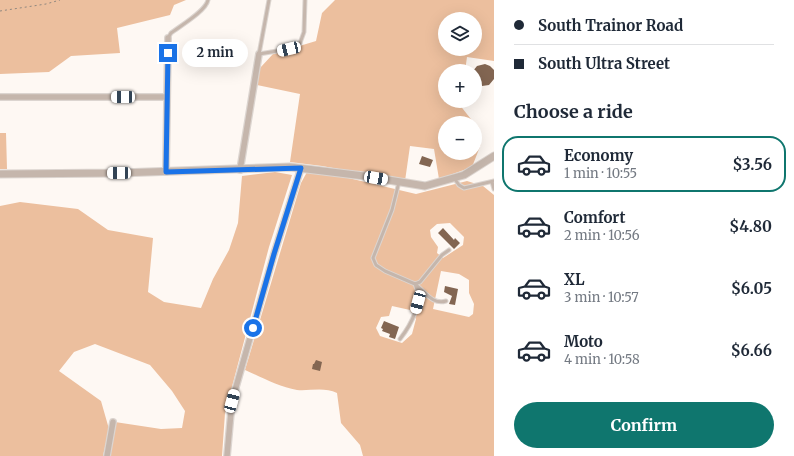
<!DOCTYPE html>
<html lang="en">
<head>
<meta charset="utf-8">
<style>
  :root { --surface:#fff; --page:#f6f6f7; --text:#1f2937; --muted:#747a83; --line:#e0e1e3; --accent:#0f766e }
  body { margin:0; font-family:Merriweather,serif; background:var(--page); color:var(--text); height:100vh; display:flex; flex-direction:column; font-size:15px; white-space:nowrap }
  * { box-sizing:border-box; margin:0 }
  p { font-size:13px; color:var(--muted) }
  .icon { flex:none; width:22px; height:22px; fill:none; stroke:currentColor; stroke-width:2; stroke-linecap:round; stroke-linejoin:round }
  .map { position:relative; flex:1; overflow:hidden }
  .side { display:flex; flex-direction:column; background:var(--surface); width:300px }
  .side>* { flex:none }
  .top-card { display:grid; align-content:center; height:88px; padding:0 20px; background:var(--surface) }
  .controls { position:absolute; left:438px; top:12px; display:grid; gap:8px }
  .controls a { display:grid; place-items:center; width:44px; height:44px; border-radius:50%; background:var(--surface); box-shadow:0 4px 16px #0002; font-size:20px }
  .end { position:absolute; width:18px; height:18px; margin:-9px; border:5px solid #1a73e8; background:#fff; box-shadow:0 0 0 2px #fff }
  .from { border-radius:50% }
  .bubble { position:absolute; height:28px; border-radius:14px; background:var(--surface); box-shadow:0 4px 16px #0002; font-size:13px; font-weight:700; line-height:28px; text-align:center }
  .car { position:absolute; width:12px; height:24px; margin:-12px -6px; border-radius:5px; box-shadow:0 0 3px 1px #0007; background:linear-gradient(#fff 24%,#345 0 40%,#fff 0 76%,#345 0 86%,#fff 0) }
  .top-card b { display:flex; align-items:center; gap:14px; height:38px; font-size:15px }
  .top-card b+b { border-top:1px solid var(--line) }
  .top-card i { width:10px; height:10px; background:var(--text) }
  ul { padding:0; list-style:none }
  li { display:flex; align-items:center; gap:12px; height:56px; margin:0 8px 6px; padding:0 12px; border:2px solid transparent; border-radius:16px }
  li div { flex:1 }
  li b { display:block; font-size:15px }
  li em { font-style:normal; font-weight:700 }
  li.active { border-color:var(--accent) }
  li>.icon { width:36px; height:36px; stroke-width:1.5 }
  h2 { padding:0 20px; font-size:18px; line-height:48px }
  .button { display:flex; gap:8px; margin-top:auto; padding:8px 20px }
  .button a { flex:1; height:46px; border-radius:24px; background:var(--accent); color:#fff; font-size:16px; font-weight:700; line-height:46px; text-align:center }
  main { display:flex; flex:1; min-height:0 }
  .map>svg:first-child { display:block }
  .green { fill:#ecbf9e; fill-rule:evenodd }
  .building { fill:#836652 }
  .lines { fill:none; stroke-linecap:round; stroke-linejoin:round }
  .service-casing { stroke:#dcd5d0; stroke-width:5 }
  .minor-casing { stroke:#dcd5d0; stroke-width:8 }
  .tertiary-casing { stroke:#dcd5d0; stroke-width:9 }
  .path { stroke:#8f877f; stroke-width:1; stroke-dasharray:2 3; stroke-linecap:butt }
  .service { stroke:#c5b6ac; stroke-width:3 }
  .minor { stroke:#c5b6ac; stroke-width:5.5 }
  .tertiary { stroke:#c5b6ac; stroke-width:7 }
  .route { stroke:#1a73e8; stroke-width:5 }
</style>
</head>
<body>
<main>
<div class="map">
<svg width="494" height="456" viewBox="0 0 494 456">
  <rect width="100%" height="100%" fill="#fef8f3"/>
  <!-- green -->
  <path class="green" d="M0,0H186L174,5L170,15L117,28L120,53L71,56L49,72L0,74Z
    M335,0H494V61L467,57L465,71H445V101H460L459,104L474,123H445V153H475V123L479,127L481,144L472,167L439,179L434,149L410,146L405,181L322,166L290,162L300,94L257,85L260,68L273,54L316,41L322,13ZM445,19H475V49H445Z
    M0,133H6L7,169H0Z
    M275,172L292,175L269,247L225,413L222,456H109L115,422L161,429L182,428L185,411L172,391L150,365L95,344L74,352L59,371L101,401L109,429L103,456H0V206L20,202L78,209L108,230L153,238L148,292L164,302L201,308L213,279L229,250L238,223L242,176Z
    M307,172L340,176L416,194L467,181L483,186L494,195V456H363L360,445L341,423L337,393C325,387 310,391 297,390C279,387 261,377 245,370L301,183ZM450,223L464,237L463,245L443,258L437,253L438,247L431,237L430,230L437,224ZM441,271L459,274L469,280V293L474,304L473,314L469,317L433,309ZM392,306L410,310L416,319L412,334L402,343L380,336L376,328L381,317L389,316Z"/>
  <!-- building -->
  <path class="building" d="M485,64L490,66L494,70V79L489,85L482,86L475,83V71H473L477,66Z
    M422,156L433,160L430,167L419,164Z
    M443,228L454,240L455,238L460,243L454,249L438,233Z
    M445,286L458,289L455,305L449,304L452,296L444,292Z
    M384,321L399,327L395,339L389,337L390,334L382,331L383,329L381,328Z
    M316,360L322,362L320,371L312,369L313,364H314Z"/>
  <g class="lines">
    <!-- service casing -->
    <g class="service-casing">
      <path id="service" d="M269,0L259,54L289,49L300,43L304,32L305,0
        M168,38L171,33C180,26 206,11 208,0
        M454,178L459,185L464,188L494,181
        M399,182L392,210L373,258L376,265L385,271L415,284L420,282L442,255L449,250
        M492,182L494,189
        M416,285C426,293 433,305 446,301
        M400,339C411,325 424,301 415,284"/>
    </g>
    <!-- minor casing -->
    <g class="minor-casing">
      <path id="minor" d="M0,97H167
        M240,170L259,54
        M166,172L168,38
        M107,456L113,422
        M227,456L232,401L274,254L301,168"/>
    </g>
    <!-- tertiary casing -->
    <g class="tertiary-casing">
      <path id="tertiary" d="M0,174L119,173L290,167L364,176L425,186L464,175L494,156"/>
    </g>
    <!-- path -->
    <path class="path" d="M0,11L46,4L60,0"/>
    <!-- service -->
    <use href="#service" class="service"/>
    <!-- minor -->
    <use href="#minor" class="minor"/>
    <!-- tertiary -->
    <use href="#tertiary" class="tertiary"/>
  </g>
  <g class="lines">
    <!-- route -->
    <path class="route" d="M168,53L166,172L301,168L274,254L253,328"/>
  </g>
</svg>
<div class="controls">
<a><svg class="icon" aria-label="layers" viewBox="0 0 24 24"><path d="M12 4l9 5-9 5-9-5zM3 14l9 5 9-5"/></svg></a>
<a>+</a>
<a>−</a>
</div>
<i class="end from" style="left:253px;top:328px"></i>
<i class="end" style="left:168px;top:53px"></i>
<div class="bubble" style="left:182px;top:39px;width:66px">2 min</div>
<i class="car" style="left:289px;top:49px;rotate:257deg"></i>
<i class="car" style="left:123px;top:97px;rotate:270deg"></i>
<i class="car" style="left:119px;top:173px;rotate:270deg"></i>
<i class="car" style="left:376px;top:178px;rotate:100deg"></i>
<i class="car" style="left:418px;top:302px;rotate:195deg"></i>
<i class="car" style="left:232px;top:401px;rotate:15deg"></i>
</div>
<section class="side">
<div class="top-card">
<b><i class="from"></i>South Trainor Road</b>
<b><i></i>South Ultra Street</b>
</div>
<h2>Choose a ride</h2>
<ul>
<li class="active"><svg class="icon" aria-label="car" viewBox="0 0 24 24"><path d="M5 17H2v-5l4-1 3-4h7l3 4 3 1v5h-3M9 17h6M6 11h13"/><circle cx="7" cy="17" r="2"/><circle cx="17" cy="17" r="2"/></svg><div><b>Economy</b><p>1 min · 10:55</p></div><em>$3.56</em></li>
<li><svg class="icon" aria-label="car" viewBox="0 0 24 24"><path d="M5 17H2v-5l4-1 3-4h7l3 4 3 1v5h-3M9 17h6M6 11h13"/><circle cx="7" cy="17" r="2"/><circle cx="17" cy="17" r="2"/></svg><div><b>Comfort</b><p>2 min · 10:56</p></div><em>$4.80</em></li>
<li><svg class="icon" aria-label="car" viewBox="0 0 24 24"><path d="M5 17H2v-5l4-1 3-4h7l3 4 3 1v5h-3M9 17h6M6 11h13"/><circle cx="7" cy="17" r="2"/><circle cx="17" cy="17" r="2"/></svg><div><b>XL</b><p>3 min · 10:57</p></div><em>$6.05</em></li>
<li><svg class="icon" aria-label="car" viewBox="0 0 24 24"><path d="M5 17H2v-5l4-1 3-4h7l3 4 3 1v5h-3M9 17h6M6 11h13"/><circle cx="7" cy="17" r="2"/><circle cx="17" cy="17" r="2"/></svg><div><b>Moto</b><p>4 min · 10:58</p></div><em>$6.66</em></li>
</ul>
<div class="button"><a>Confirm</a></div>
</section>
</main>
</body>
</html>
